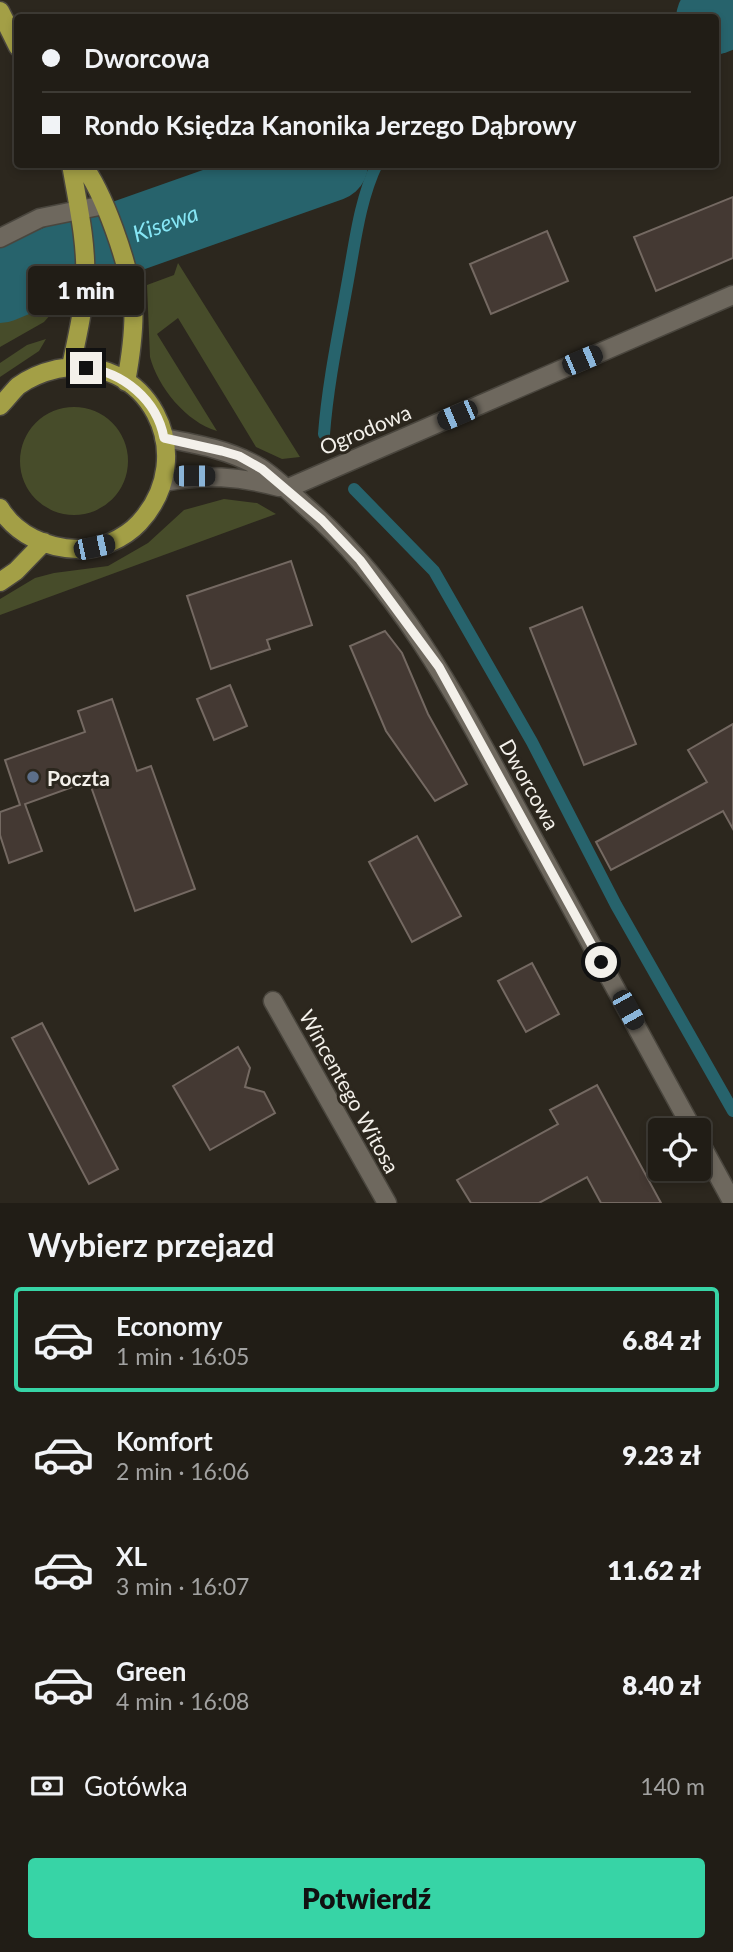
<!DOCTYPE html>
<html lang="pl">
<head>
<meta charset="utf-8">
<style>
  :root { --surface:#211d16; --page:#29261f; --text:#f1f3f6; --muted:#a2a2a1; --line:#3e3b35; --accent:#37d4a6 }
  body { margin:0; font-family:Lato,sans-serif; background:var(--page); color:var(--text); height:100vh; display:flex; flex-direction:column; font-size:26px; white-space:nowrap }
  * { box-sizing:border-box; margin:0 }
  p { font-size:23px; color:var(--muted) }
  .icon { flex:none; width:38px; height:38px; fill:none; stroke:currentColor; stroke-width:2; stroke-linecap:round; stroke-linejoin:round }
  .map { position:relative; height:1203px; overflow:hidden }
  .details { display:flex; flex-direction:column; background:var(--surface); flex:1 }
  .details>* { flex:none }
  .guide { position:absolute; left:14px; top:14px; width:705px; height:154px; border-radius:7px; box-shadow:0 4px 10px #0003,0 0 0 2px var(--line); display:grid; align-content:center; height:154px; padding:0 28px; background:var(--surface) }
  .controls { position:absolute; left:648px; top:1118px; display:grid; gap:14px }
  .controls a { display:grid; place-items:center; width:63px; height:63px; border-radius:7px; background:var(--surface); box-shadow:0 4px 10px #0003,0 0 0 2px var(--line); font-size:35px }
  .end { position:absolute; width:32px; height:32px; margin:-16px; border:9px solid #f3f0ea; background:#111; box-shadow:0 0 0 4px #111 }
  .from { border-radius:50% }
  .bubble { position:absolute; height:49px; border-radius:7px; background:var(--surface); box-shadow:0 4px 10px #0003,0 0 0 2px var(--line); font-size:23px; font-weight:800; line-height:49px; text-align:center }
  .car { position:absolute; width:21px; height:42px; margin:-21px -10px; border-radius:9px; box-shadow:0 0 5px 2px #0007; background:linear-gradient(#222 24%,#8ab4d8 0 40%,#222 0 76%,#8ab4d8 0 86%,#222 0) }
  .guide b { display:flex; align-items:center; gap:24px; height:66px; font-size:26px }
  .guide b+b { border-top:2px solid var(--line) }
  .guide i { width:18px; height:18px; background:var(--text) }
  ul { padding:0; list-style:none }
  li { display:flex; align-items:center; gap:21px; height:105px; margin:0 14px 10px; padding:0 14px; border:4px solid transparent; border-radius:7px }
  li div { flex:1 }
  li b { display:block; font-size:26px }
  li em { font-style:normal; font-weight:800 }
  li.on { border-color:var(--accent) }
  li>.icon { width:63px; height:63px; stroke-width:1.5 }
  h2 { padding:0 28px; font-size:32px; line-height:84px }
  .pay { display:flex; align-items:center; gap:18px; height:77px; padding:0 28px; font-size:26px }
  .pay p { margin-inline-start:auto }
  .button { display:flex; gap:14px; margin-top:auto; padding:14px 28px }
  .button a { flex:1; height:80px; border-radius:7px; background:var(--accent); color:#111; font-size:28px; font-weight:800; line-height:80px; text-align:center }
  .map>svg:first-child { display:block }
  .green { fill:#474c2a }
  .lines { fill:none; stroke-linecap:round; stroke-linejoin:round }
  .stream { stroke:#27636c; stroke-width:12 }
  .river { stroke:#27636c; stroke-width:74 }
  .building { fill:#443933; stroke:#746962; stroke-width:2 }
  .minor-casing { stroke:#4a463e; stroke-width:21 }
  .major-casing { stroke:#4a463e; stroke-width:21 }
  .minor { stroke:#6e685e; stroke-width:18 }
  .major { stroke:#a39f46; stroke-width:18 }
  .route { stroke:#f3f0ea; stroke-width:9 }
  .service-dot { fill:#5c6f8a; stroke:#2c271e; stroke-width:2.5 }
  .labels { text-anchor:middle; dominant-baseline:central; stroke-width:6; stroke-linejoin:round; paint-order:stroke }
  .street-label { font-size:21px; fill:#f3f0ea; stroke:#2c271e }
  .poi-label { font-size:21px; font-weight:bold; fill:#f3f0ea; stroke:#2c271e; text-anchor:start }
  .water-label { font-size:23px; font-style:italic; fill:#86e6f5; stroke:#2c271e }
</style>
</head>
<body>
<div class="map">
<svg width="733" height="1203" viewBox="0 0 733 1203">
  <rect width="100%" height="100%" fill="#2c271e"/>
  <!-- green -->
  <path class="green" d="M178,263L300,457L282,459L256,447L178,318L157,334L217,431C186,422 158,387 150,357L147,285L174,275Z
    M53,299L51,314L44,322L0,347V322Z
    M46,339L39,351L0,377V363L27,345Z
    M20 461a54 54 0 1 1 108 0a54 54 0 1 1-108 0Z
    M224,499L257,503L276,514L0,615V599L35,578L54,573L108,566L148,543L184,510Z"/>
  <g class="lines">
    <!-- stream -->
    <path class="stream" d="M324,434C328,382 339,331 348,280C355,242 360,199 377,164
      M354,489L434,571L532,742L616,905L733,1111"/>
    <!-- river -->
    <g class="river">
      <path d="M713,18L733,10"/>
      <path id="s1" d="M0,286L82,252L331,164"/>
    </g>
  </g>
  <!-- building -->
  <path class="building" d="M733,197V258L656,291L634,237Z
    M547,231L568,281L491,314L470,264Z
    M291,561L312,625L267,640L270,649L211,669L187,596Z
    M582,607L636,744L584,765L530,628Z
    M385,631L402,653L428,714L467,784L435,801L386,731L350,646Z
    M230,685L247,726L214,740L197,699Z
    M112,699L137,771L151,766L195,889L135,911L89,781L25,804L42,851L9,863L0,835V812L20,805L5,760L85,732L78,711Z
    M733,724V829L723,811L611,870L596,842L707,782L688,750Z
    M417,836L461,916L412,942L369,862Z
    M532,963L559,1014L526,1032L498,981Z
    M42,1023L118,1169L89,1184L12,1038Z
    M238,1047L250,1068L245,1087L264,1092L275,1113L210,1150L173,1086Z
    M597,1085L661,1203H601L587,1177L539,1203H471L457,1180L558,1124L550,1110Z"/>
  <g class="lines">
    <!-- minor casing -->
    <g class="minor-casing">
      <path id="minor" d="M0,238L40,218L104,205
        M164,438C197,444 230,450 259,467C275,477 290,492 304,505C408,595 468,719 533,838C587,936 640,1033 693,1130
        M164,482C204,474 239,476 279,487
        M286,489L733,295
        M273,1001L387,1203
        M698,1139L733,1203"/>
    </g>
    <!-- major casing -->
    <g class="major-casing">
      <path id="major" d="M0,11L18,47
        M71,164C77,200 87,243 85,279C84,309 77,338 71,366
        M82,164C104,192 129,265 133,301C135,327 131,355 126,382
        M0,406C6,400 12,392 18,386C29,378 44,372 57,369C147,350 202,455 139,523C125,538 98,551 77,549C47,548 16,535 0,508
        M0,582L16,571L44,542"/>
    </g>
    <!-- minor -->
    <use href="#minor" class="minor"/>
    <!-- major -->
    <use href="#major" class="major"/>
  </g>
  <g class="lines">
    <!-- route -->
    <path class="route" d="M86,368C123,372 157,400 164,438L222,451L239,456L262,469L322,520L360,560L439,667L601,962"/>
  </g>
  <!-- markers -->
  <circle class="service-dot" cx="33" cy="777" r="7"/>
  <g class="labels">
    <!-- street labels -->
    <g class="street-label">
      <text transform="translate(365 429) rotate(-23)">Ogrodowa</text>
      <text transform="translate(530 784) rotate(61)">Dworcowa</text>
      <text transform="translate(350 1091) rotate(61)">Wincentego Witosa</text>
    </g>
    <!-- poi labels -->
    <g class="poi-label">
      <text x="47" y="777">Poczta</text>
    </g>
    <!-- water labels -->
    <g class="water-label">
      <text stroke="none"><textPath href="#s1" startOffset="177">Kisewa</textPath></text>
    </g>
  </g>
</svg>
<div class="controls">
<a><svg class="icon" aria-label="locate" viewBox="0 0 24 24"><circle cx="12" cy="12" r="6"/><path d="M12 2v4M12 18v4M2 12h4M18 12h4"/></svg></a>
</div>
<i class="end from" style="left:601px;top:962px"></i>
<i class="end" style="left:86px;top:368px"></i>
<div class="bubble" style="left:28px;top:266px;width:116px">1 min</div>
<i class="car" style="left:582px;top:360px;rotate:67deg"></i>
<i class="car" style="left:457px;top:415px;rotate:247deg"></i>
<i class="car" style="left:194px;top:476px;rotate:90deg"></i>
<i class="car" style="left:94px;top:547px;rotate:78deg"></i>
<i class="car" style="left:628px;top:1010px;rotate:151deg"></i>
<div class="guide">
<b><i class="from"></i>Dworcowa</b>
<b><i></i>Rondo Księdza Kanonika Jerzego Dąbrowy</b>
</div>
</div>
<section class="details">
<h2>Wybierz przejazd</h2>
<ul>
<li class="on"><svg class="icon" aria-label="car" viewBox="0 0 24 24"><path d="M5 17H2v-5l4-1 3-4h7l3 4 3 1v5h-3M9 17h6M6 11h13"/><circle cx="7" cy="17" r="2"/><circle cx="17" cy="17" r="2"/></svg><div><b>Economy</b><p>1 min · 16:05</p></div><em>6.84 zł</em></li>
<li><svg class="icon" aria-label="car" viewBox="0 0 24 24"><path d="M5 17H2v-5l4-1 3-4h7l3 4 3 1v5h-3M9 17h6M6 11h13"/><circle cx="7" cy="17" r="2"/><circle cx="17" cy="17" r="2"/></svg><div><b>Komfort</b><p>2 min · 16:06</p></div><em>9.23 zł</em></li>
<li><svg class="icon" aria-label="car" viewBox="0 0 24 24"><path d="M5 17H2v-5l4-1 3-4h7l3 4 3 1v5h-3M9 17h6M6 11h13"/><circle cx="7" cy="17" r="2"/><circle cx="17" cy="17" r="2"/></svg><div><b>XL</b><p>3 min · 16:07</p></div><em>11.62 zł</em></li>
<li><svg class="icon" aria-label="car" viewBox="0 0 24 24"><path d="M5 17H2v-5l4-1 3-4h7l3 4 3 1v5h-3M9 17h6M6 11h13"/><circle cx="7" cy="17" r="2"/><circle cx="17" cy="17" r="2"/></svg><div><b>Green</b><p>4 min · 16:08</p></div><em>8.40 zł</em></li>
</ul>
<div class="pay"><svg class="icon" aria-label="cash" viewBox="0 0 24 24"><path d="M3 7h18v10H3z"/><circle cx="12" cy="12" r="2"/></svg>Gotówka<p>140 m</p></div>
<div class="button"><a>Potwierdź</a></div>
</section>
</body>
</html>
